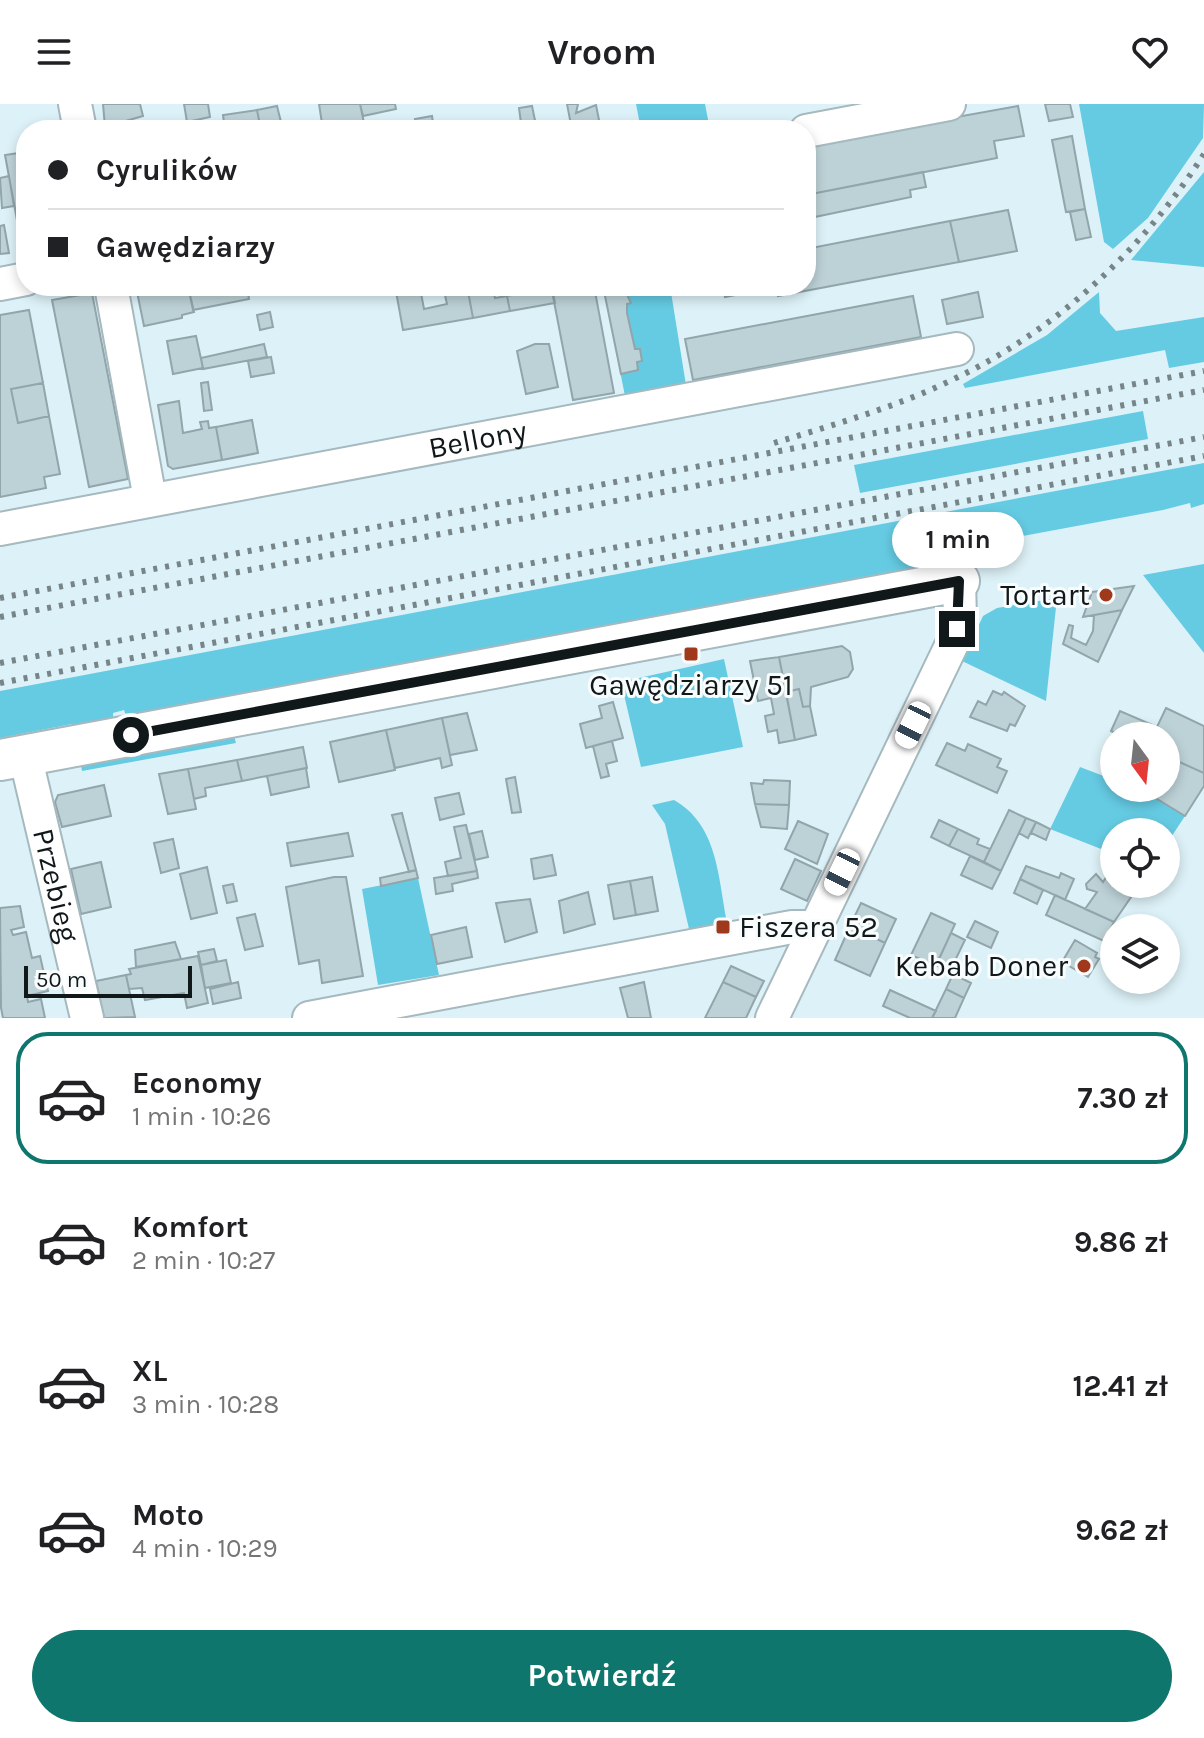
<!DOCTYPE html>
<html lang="pl">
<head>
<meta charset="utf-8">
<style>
  :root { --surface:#fff; --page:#f6f6f6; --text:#202124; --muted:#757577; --line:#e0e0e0; --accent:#0f766e }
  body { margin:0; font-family:Karla,sans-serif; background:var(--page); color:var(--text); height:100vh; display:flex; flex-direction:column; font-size:30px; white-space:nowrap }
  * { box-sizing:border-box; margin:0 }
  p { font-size:26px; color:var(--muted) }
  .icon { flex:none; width:44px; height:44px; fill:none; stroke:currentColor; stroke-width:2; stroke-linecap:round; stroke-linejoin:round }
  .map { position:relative; height:914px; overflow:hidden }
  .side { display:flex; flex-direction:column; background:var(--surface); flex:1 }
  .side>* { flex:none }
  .hud { position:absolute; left:16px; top:16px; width:800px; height:176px; border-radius:32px; box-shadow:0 4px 12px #0003; display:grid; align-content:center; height:176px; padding:0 32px; background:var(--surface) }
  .needle { width:52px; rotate:165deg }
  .controls { position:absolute; left:1100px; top:618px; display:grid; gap:16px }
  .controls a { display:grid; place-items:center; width:80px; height:80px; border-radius:50%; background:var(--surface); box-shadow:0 4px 12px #0003; font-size:40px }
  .scale { position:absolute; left:24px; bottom:20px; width:168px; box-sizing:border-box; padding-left:8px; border:4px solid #11181a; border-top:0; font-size:22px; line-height:28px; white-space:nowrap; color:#11181a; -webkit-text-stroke:6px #f8fcfd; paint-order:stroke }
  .end { position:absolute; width:36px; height:36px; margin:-18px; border:10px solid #11181a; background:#fff; box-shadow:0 0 0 4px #fff }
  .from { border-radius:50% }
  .bubble { position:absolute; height:56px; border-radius:28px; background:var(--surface); box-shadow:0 4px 12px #0003; font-size:26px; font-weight:700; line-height:56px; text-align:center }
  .car { position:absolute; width:24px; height:48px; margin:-24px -12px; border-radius:10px; box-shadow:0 0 6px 2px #0007; background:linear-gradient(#fff 24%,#345 0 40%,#fff 0 76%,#345 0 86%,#fff 0) }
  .hud b { display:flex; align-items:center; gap:28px; height:76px; font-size:30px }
  .hud b+b { border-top:2px solid var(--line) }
  .hud i { width:20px; height:20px; background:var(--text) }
  ul { padding:14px 0 0; list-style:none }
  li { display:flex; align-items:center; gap:24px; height:132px; margin:0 16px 12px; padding:0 16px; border:4px solid transparent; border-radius:32px }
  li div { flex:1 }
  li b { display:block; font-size:30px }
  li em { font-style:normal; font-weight:700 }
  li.current { border-color:var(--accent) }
  li>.icon { width:72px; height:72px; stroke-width:1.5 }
  .action { display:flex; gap:16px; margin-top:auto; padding:16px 32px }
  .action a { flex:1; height:92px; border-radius:48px; background:var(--accent); color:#fff; font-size:32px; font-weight:700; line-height:92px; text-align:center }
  header { display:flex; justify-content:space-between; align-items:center; height:104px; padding:0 32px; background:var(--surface); font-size:36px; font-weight:700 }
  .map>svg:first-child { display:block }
  .green { fill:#65cbe3 }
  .building { fill:#bdd2d7; stroke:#91a5aa; stroke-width:2 }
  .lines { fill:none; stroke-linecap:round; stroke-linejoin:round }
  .minor-casing { stroke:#a5b9bf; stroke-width:36 }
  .major-casing { stroke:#a5b9bf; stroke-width:44 }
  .minor { stroke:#fff; stroke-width:32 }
  .major { stroke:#fff; stroke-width:40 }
  .rail { stroke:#778589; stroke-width:6; stroke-dasharray:4 8; stroke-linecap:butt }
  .route { stroke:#11181a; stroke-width:10 }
  .poi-dot { fill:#a0381c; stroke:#f8fcfd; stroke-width:3 }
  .labels { text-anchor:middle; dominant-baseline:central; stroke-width:6; stroke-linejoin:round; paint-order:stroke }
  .street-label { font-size:30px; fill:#11181a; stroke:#f8fcfd }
  .poi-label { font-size:30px; fill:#11181a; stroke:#f8fcfd; text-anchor:end }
</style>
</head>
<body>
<header><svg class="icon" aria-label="menu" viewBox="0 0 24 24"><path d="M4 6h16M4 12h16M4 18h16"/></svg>Vroom<svg class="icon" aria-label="heart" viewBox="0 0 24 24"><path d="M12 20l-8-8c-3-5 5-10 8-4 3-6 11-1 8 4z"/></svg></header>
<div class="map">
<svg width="1204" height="914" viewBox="0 0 1204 914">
  <rect width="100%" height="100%" fill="#ddf2f8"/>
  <!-- green -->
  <path class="green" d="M636,0H705L710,26H641Z
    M1079,0H1204L1203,34L1148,114L1113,145L1104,138Z
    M1204,68V163L1131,156Z
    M632,182H670L686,281L625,292L604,187Z
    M1099,188L1100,209L1116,227L1204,213V258L1169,264L1165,246L965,284L963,280L1047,231Z
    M1143,307L1148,335L860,389L854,361Z
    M1204,359V400L1191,404L1190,399L1163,406L1007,435L1009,456L129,620L124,606L113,609L114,623L75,631L72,620L0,634V587Z
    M1204,460V549L1143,471Z
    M1057,494L1046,597L962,557L983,512L997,504Z
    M724,555L743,643L641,663L621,578Z
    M233,628L236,639L82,667L80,656Z
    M1080,663L1114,676V684C1143,684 1161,697 1185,712L1166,741V728H1114V750L1050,725Z
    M674,696C718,721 718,773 727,818L689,825L665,720L652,701Z
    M418,774L439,871L378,881L362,785Z"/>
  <!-- building -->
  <path class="building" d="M103,0H140L143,12L105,23Z
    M184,0H208L210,13L187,18Z
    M319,0H360L364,19L323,26Z
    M360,0H395L396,5L363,12Z
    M567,0H578L576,9L596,1L601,26H572Z
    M1045,0H1070L1073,13L1049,17Z
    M277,2L283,26H261L257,6Z
    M532,2L537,26H510V21L521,19L519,4Z
    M1018,2L1024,32L994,37L997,54L806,91V40Z
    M257,6L261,26H225L223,11Z
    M432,12L434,26H417L415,15Z
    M1072,32L1085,105L1066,108L1052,36Z
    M19,49L26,103L15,105L5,51Z
    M923,68L926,83L910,86L911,93L810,114L806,91Z
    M9,72L14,102L2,104L0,74Z
    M25,103L26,139L21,140L15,105Z
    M1085,105L1091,133L1076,136L1070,108Z
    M1008,106L1017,147L959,158L950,117Z
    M950,117L959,158L778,192L776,182H806V145Z
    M4,121L9,149L0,150V122Z
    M188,182L194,208L182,211V214L144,222L136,183Z
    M188,182H247L249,195L193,206Z
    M395,182H411L413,191L421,189L424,205L447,200L445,191L453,190L452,182H467L473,214L403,226Z
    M467,182H492L495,194L507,192L510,207L473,214Z
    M551,182H594L614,289L573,296Z
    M635,182H665L666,186L636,191Z
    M723,182H776V183L725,193Z
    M552,184L555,199L510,207L507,192Z
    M624,184L631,199L627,200V209L635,245H640L642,257L637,258L638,266L621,270L604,187Z
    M978,188L983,213L947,220L942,196Z
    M92,189L128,375L89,383L52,196Z
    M913,192L921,233L693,276L685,235Z
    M29,206L43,279L11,285L18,319L49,312L60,370L44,373L46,384L0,393V211Z
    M270,208L273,223L260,226L257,211Z
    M196,232L203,264L173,270L167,237Z
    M264,240L267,253L203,265L201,254Z
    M535,240H549L558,283L526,290L517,247Z
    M271,253L274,269L251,273L248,257Z
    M208,278L212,306L204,307L201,279Z
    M43,279L49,312L18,319L11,285Z
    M179,297L183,329L202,325L200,318L208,317L209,324L216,323L222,356L173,365L168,362L158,301Z
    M252,316L258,349L222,356L216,323Z
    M1134,482L1122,506L1083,513L1092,488Z
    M1122,506L1098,558L1063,540L1069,521L1073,522L1071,534L1086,541L1093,527L1094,511Z
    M842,542L850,548L853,565L848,573L811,583L810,602L803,603L799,585L786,588L779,553Z
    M779,553L795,636L779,639L777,626L768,628L765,612L774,610L771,594L758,597L750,557Z
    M799,585L803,603L810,602L816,631L795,636L786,588Z
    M993,587L1002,591L1004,588L1025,602L1015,622L1010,620L1007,627L970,613L978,597L986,601Z
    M613,598L623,634L586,644L580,620L602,614L599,602Z
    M1166,604L1204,622V669L1166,652V632H1121L1111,627L1120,607L1157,623Z
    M467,609L477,646L450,651L442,614Z
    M442,614L452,661L442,664L440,654L395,664L386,626Z
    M386,626L395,666L339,678L330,638Z
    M612,637L617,657L606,660L609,672L601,674L593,642Z
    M947,639L965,647L968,640L1001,655L997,663L1007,667L997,689L936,661Z
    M303,643L307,664L242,677L237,656Z
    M1166,652L1204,669V682L1185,712L1149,690L1153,684H1166Z
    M237,656L242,677L205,684L206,692L194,695L188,665Z
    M306,664L309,683L271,691L267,672Z
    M188,665L196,705L168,710L159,670Z
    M515,673L521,708L512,709L506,675Z
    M764,676L790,677L789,701L755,700L751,679L763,680Z
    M104,681L111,712L62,723L55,698L58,691Z
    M459,689L464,710L440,716L435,694Z
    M755,700L789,701L787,725L761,723Z
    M1009,706L1026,714L1001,767L984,758Z
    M402,709L416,766L409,768L392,711Z
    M1026,714L1036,718L1028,734L1019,729Z
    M939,716L958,725L949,742L931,733Z
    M798,717L828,730L817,760L785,745Z
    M1036,718L1050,725L1046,736L1031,729Z
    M466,721L477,767L448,772L445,758L461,754L454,723Z
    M958,725L979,735L977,740L990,745L984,758L949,742Z
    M482,727L488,753L475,756L469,730Z
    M348,729L353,752L291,762L287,739Z
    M173,735L179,764L161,769L154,739Z
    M552,751L556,771L534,775L531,755Z
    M970,752L1001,767L992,785L961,771Z
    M795,755L821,767L807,797L781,785Z
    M101,758L111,803L81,810L71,765Z
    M1114,761V780H1140L1114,818L1085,805L1097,788L1087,785L1086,780L1096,770L1103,778Z
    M1026,762L1059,774L1061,769L1074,775L1065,796L1020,775Z
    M207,763L217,809L191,815L180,770Z
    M416,766L418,774L381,782L380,774Z
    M477,767L478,774L452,780L453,787L436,790L434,774Z
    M334,773H346L363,872L322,879L319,856L299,860L286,783Z
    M652,773L658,807L636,811L630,777Z
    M1020,775L1043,786L1037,800L1014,789Z
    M630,777L636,811L614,815L608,781Z
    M233,780L237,797L227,799L223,782Z
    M588,788L595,820L564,829L559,797Z
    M1055,791L1114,818L1104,837L1046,811Z
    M530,795L537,828L505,838L496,799Z
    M861,799L896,815L885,839L850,822Z
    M20,802L24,823L11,826L13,831L26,828L32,854L40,852L48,887L27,892L28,898L41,895L45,914H3L1,904L0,804Z
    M931,809L955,820L936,862L911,851Z
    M255,810L263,842L245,846L237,814Z
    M975,817L998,828L991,844L967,833Z
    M850,822L885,839L870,872L835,856Z
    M466,823L472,853L437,860L431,831Z
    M951,829L965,836L950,867L936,861Z
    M1075,836L1097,849L1095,853L1099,855L1088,873L1062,858Z
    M175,838L181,855L136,863L135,846Z
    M214,845L217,857L201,861L198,848Z
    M198,852L208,899L187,904L184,889L145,896L142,884L129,885L126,871L131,870L129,865Z
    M226,856L231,879L205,884L201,861Z
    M731,862L764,877L756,893L723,878Z
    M953,870L971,879L964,894L946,885Z
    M126,871L135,913L104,914L96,877Z
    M238,878L241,894L213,900L210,885Z
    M644,878L651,914H628L620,884Z
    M723,878L756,893L746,914H705Z
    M946,885L964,894L955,914H932Z
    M890,886L936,907L932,914H910L883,902Z"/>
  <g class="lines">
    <!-- minor casing -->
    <g class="minor-casing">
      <g id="minor">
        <path d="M75,0L80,26"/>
        <path d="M806,27L949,0"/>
        <path d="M0,180L26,175"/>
        <path d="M111,182L150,395"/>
        <path id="s1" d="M0,425L957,245"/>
        <path id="s2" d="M25,651L87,914"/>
        <path d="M309,914L792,823H815"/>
        <path d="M772,914L952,540L960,515L959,477"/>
      </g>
    </g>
    <!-- major casing -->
    <g class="major-casing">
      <path id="major" d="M0,656L959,477"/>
    </g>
    <!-- minor -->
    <use href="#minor" class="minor"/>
    <!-- major -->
    <use href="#major" class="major"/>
    <!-- rail -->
    <path class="rail" d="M774,339C836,320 900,302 958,273C1059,224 1144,144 1204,50
      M0,494L1204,267
      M0,513L1204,286
      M0,559L1204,333
      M0,579L1204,352"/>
  </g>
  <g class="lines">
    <!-- route -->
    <path class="route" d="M131,631L959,477L957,525"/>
  </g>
  <!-- markers -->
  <g class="poi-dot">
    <circle cx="1106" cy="491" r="8"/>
    <rect x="683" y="542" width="16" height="16" rx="4"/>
    <rect x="715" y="815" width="16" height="16" rx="4"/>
    <circle cx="1084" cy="862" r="8"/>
  </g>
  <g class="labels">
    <!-- street labels -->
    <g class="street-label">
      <text stroke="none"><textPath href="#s1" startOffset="486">Bellony</textPath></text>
      <text stroke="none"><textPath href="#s2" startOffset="134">Przebieg</textPath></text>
    </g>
    <!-- poi labels -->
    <g class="poi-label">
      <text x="1090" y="491">Tortart</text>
      <text x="691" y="581" text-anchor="middle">Gawędziarzy 51</text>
      <text x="739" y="823" text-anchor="start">Fiszera 52</text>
      <text x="1068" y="862">Kebab Doner</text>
    </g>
  </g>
</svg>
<div class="controls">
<a><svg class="needle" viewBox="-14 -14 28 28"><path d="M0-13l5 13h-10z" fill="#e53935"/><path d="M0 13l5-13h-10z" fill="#757577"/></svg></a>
<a><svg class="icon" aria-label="locate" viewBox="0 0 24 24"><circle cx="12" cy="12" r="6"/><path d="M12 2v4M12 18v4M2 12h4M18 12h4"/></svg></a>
<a><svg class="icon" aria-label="layers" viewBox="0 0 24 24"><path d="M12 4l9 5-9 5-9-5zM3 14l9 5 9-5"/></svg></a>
</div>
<div class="scale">50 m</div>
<i class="end from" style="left:131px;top:631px"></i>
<i class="end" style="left:957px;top:525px"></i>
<div class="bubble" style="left:892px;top:408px;width:132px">1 min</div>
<i class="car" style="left:913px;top:621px;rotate:206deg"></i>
<i class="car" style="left:842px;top:768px;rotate:206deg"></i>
<div class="hud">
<b><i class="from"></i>Cyrulików</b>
<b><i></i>Gawędziarzy</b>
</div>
</div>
<section class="side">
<ul>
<li class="current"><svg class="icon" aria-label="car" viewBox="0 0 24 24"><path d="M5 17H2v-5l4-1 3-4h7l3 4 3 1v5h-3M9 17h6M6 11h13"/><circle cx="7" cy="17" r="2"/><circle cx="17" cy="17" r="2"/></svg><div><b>Economy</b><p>1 min · 10:26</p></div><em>7.30 zł</em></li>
<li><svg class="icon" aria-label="car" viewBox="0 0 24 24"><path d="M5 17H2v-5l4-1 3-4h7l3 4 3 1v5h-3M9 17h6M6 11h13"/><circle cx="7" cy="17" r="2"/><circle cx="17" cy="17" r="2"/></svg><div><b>Komfort</b><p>2 min · 10:27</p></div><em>9.86 zł</em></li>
<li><svg class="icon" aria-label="car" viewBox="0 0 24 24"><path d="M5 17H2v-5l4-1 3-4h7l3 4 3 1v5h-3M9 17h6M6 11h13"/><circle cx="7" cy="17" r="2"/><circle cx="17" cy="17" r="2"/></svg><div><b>XL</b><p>3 min · 10:28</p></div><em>12.41 zł</em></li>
<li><svg class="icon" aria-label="car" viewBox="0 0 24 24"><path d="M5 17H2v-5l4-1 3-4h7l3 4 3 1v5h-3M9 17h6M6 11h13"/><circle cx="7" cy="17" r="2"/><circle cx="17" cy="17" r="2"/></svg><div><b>Moto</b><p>4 min · 10:29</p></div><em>9.62 zł</em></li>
</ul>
<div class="action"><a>Potwierdź</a></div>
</section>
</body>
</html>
